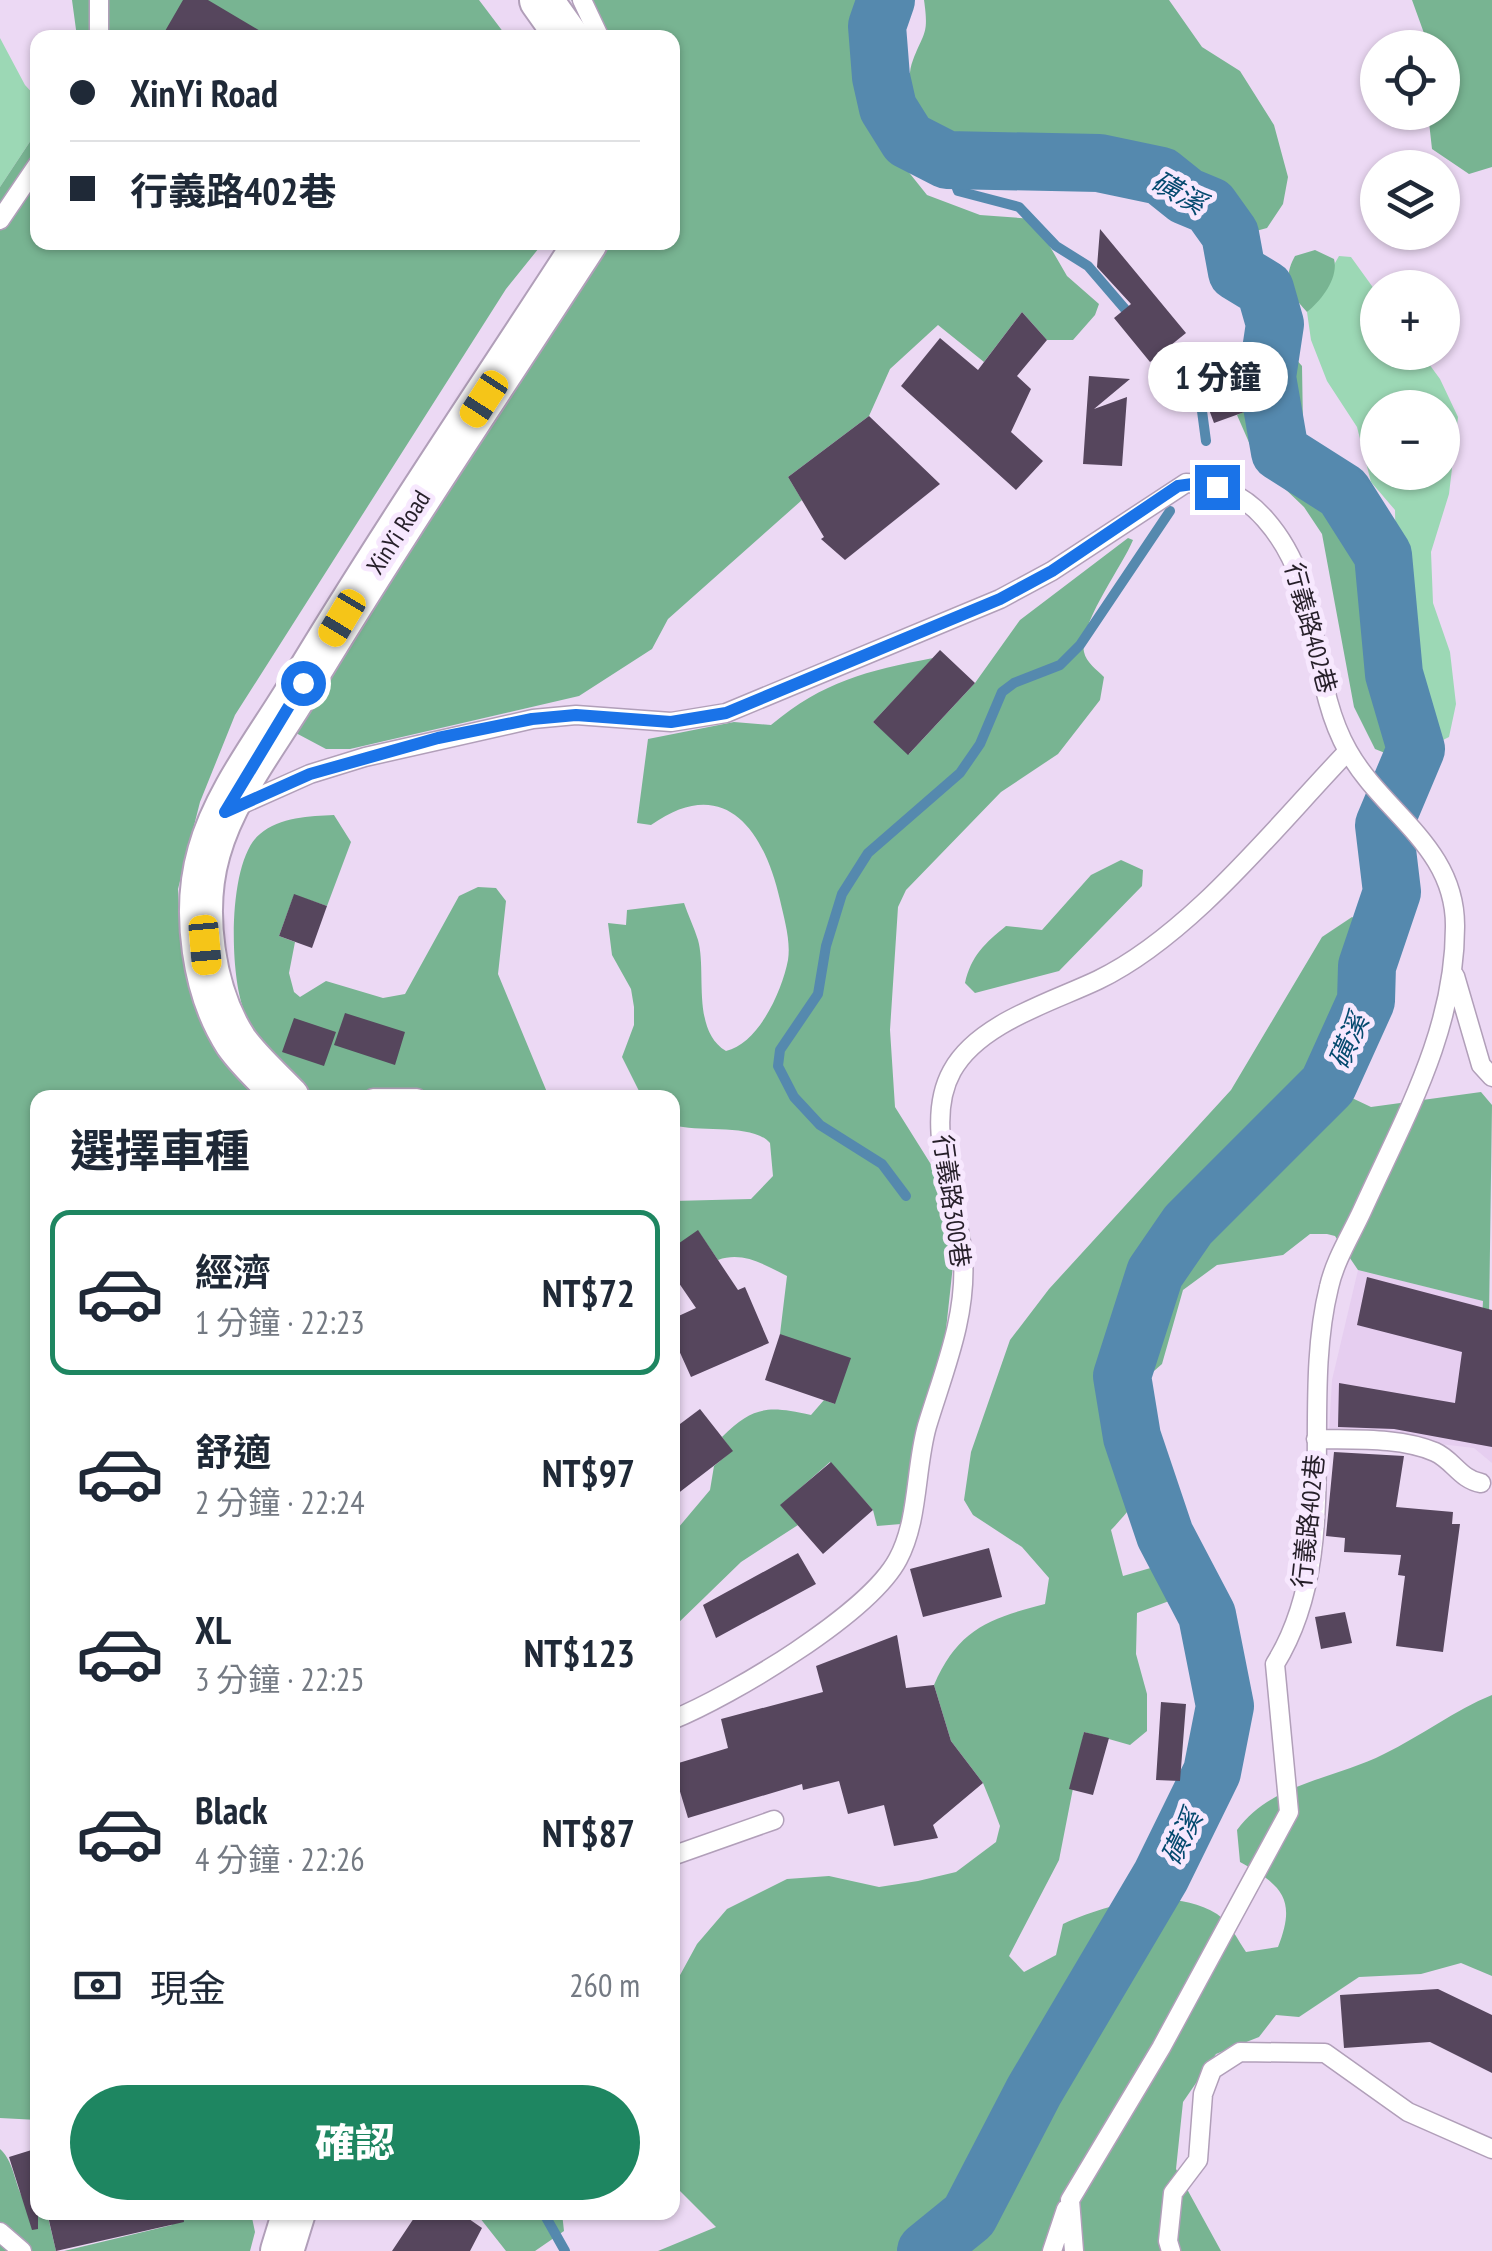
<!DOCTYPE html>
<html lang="zh-TW">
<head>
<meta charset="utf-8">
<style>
  :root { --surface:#fff; --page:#f2f2f3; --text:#1f2937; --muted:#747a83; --line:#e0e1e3; --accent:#1e8661 }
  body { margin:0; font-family:"PT Sans Narrow","Noto Sans TC",sans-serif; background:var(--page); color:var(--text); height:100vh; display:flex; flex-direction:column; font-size:38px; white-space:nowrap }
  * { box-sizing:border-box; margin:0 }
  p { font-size:32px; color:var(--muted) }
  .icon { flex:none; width:55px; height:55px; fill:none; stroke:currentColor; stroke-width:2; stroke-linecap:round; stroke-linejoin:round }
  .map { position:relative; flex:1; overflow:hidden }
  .drawer { position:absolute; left:30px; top:1090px; width:650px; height:1130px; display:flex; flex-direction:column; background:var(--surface); border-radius:20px; box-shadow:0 2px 8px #0004 }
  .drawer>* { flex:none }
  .banner { position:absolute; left:30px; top:30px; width:650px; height:220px; border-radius:20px; box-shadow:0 2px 8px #0004; display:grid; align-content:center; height:220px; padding:0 40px; background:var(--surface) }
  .tools { position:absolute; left:1360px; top:30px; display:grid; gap:20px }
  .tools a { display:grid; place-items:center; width:100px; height:100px; border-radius:50%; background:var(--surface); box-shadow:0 2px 8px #0004; font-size:50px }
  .end { position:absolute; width:45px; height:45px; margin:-22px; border:12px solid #1a73e8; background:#fff; box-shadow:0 0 0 5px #fff }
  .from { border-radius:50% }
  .bubble { position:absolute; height:70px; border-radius:35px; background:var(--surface); box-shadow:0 2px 8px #0004; font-size:32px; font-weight:800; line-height:70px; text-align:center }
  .car { position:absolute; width:30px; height:60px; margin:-30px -15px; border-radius:12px; box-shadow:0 0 8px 2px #0007; background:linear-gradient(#f5c518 24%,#345 0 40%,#f5c518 0 76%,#345 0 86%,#f5c518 0) }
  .banner b { display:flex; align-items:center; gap:35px; height:95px; font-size:38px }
  .banner b+b { border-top:2px solid var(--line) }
  .banner i { width:25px; height:25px; background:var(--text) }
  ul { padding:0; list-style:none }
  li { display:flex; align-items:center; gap:30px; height:165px; margin:0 20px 15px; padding:0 20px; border:5px solid transparent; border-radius:20px }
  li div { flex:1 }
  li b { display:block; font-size:38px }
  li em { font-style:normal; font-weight:800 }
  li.selected { border-color:var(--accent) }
  li>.icon { width:90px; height:90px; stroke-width:1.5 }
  h2 { padding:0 40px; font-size:45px; line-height:120px }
  .pay { display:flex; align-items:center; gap:25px; height:110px; padding:0 40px; font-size:38px }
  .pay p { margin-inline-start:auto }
  .action { display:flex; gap:20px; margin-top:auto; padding:20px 40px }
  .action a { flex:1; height:115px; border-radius:60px; background:var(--accent); color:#fff; font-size:40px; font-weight:800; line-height:115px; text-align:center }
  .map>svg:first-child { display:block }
  .built { fill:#e6cef0 }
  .green { fill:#9cd8b5; fill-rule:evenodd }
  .forest { fill:#78b492 }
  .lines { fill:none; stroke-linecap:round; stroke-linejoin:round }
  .stream { stroke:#5589ae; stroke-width:10 }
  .river { stroke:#5589ae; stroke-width:58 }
  .building { fill:#56465d }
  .service-casing { stroke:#b19fb9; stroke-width:21 }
  .tertiary-casing { stroke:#b19fb9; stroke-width:46 }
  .service { stroke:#fff; stroke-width:18 }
  .tertiary { stroke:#fff; stroke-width:42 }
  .route { stroke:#1a73e8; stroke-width:12 }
  .labels { text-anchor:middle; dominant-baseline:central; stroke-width:10; stroke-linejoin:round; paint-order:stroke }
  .street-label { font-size:25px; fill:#261f29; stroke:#f7e8fe }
  .water-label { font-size:28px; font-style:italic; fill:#054a6f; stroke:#f7e8fe }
</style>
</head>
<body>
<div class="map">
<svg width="1492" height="2251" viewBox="0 0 1492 2251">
  <rect width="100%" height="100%" fill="#ecd9f4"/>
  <!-- built -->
  <path class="built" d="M1358,1270L1484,1301L1492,1329V1463L1474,1448L1329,1431L1332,1380Z"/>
  <!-- green -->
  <path class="green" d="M0,38L25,85L37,98V131L0,187Z
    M1339,256L1351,257L1377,293L1378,352L1421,353L1440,379L1458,417L1449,494L1431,552L1433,603L1450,652L1456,704L1449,737L1439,742L1398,643L1404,591L1396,561L1395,510L1371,482L1357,427L1327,381L1311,340L1307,312ZM1378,408H1442V472H1378Z"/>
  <!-- forest -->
  <path class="forest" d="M72,0H479L507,37H77Z
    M571,0H867L859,54L891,150L927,195L980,215L1034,219L1067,276L1099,304L1095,315L1073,340H1047L1022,312L984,362L938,325L890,369L869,416L788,477L802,500L668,619L652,649L579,696L350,749H326L294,732L309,697L568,304L612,243L672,242V38L607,37Z
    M924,0H1169L1202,47L1240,71L1274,125L1288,177L1283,204L1267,228L1241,235C1207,217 1187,184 1157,160L943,146C925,124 901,90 913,60C924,31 929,35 924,0Z
    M1412,0H1492V167L1469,174L1432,149L1428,113L1442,112V48L1429,47Z
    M37,131L38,242L543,243L506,289L235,715L200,802L178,889L181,947L208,1036L263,1097L38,1098V2120L0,2118V187Z
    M1315,250L1334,259C1339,278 1321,301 1307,312C1290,294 1282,279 1295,256Z
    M1265,339L1285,347L1302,366L1303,427L1314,458L1339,478L1396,561L1404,591L1392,687L1397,733L1385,753L1375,749L1354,707L1322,534L1304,507L1258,463L1237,415L1250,409L1239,364L1249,345Z
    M1128,538L1133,540C1122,567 1078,625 1084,652C1086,662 1097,670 1104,677L1100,700L1058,754L1001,792L906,890L898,907L890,1030L895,1107L942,1182L953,1265L943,1357L913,1452L901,1524L877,1526L873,1510L830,1462L781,1505L798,1525L741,1562L673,1628V1534L710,1490L714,1466L732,1451L722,1437C754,1405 769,1406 811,1415L824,1400L835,1404L780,1334L787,1276C765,1265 743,1251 718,1260L698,1231L673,1248V1201L751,1199L773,1176L770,1143C753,1123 700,1133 673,1125L672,1098L642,1097L622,1057L634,1025V1007L631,989L612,955L608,923L626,925L627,910L684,903C688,915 694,927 698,940C707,972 691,1030 726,1051C759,1043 782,991 788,960C791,941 784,918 780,900C764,829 724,773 651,825L637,823L648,739L734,722L771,725C824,681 866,671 933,658L873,722L909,754L975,683L1020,620Z
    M334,815L351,842L327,906L294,895L279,936L295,942L289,973L294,992L300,997L326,981L383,998L405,994L459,896L478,887L496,888L506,901L498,974L549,1097H312C283,1072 261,1049 245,1013C229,977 227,860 260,834C280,817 310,816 334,815Z
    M1121,860L1143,870L1142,886L1059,971L975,993L965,983C971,956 985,943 1006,926L1042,930L1091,875Z
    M1352,917L1374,928L1364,1045L1348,1091L1352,1098L1371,1107L1481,1092L1492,1105L1489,1319L1482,1320L1483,1301L1358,1270L1335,1236L1327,1234H1310L1283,1255L1217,1265L1183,1290L1162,1364L1139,1384C1140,1459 1172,1467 1111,1530L1123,1576L1178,1560L1197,1578L1196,1591L1137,1613L1136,1654L1147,1694V1731L1130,1745L1084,1732L1059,1860L1009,1956L1024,1972L1056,1955L1063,1924C1108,1904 1170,1886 1217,1914C1229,1922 1238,1940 1246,1952L1278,1947C1297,1899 1282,1885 1240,1862L1237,1830C1271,1783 1335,1779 1384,1754C1421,1736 1455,1710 1492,1695V1976L1461,1963L1421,1974L1359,1977L1299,2017L1276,2015L1259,2037L1216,2054L1183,2102L1176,2169L1221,2251H658L716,2227L673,2184V1988L697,1944L727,1909L787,1879L829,1876L879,1887L918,1881L956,1872L996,1842L1000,1826L992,1805L983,1783L951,1741L934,1685C958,1629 990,1618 1045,1604L1049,1578L1022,1547L973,1515L964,1500L971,1452L1010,1340L1049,1289L1231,1090L1322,937Z
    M0,2149C21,2167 12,2212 47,2213L56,2251H0Z
    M170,2213H251L255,2232L250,2251H64L172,2225Z
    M476,2213H562L564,2231L535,2251H506Z"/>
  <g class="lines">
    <!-- stream -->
    <path class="stream" d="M947,160L958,191L1019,207L1056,246L1088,266L1131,316
      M1156,344L1200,396L1206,441
      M906,1196L882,1164L820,1125L794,1097L778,1066L780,1050L818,994L826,946L842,894L868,853L960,773L980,744L1002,692L1014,683L1060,665L1080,645L1170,511
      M543,2212L565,2251"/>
    <!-- river -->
    <path class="river" d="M886,0L877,26L881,77L888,108L908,140L947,160L1099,163L1161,176L1186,196L1210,206L1230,234L1237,272L1265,289L1275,324L1267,377L1280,452L1343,492L1383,555L1394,674L1416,749L1384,825L1392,892L1367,966L1366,1001L1328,1085L1188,1225L1155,1273L1122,1376L1132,1437L1165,1535L1207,1615L1225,1706L1212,1772L1161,1876L1034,2091L969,2216L926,2251"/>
  </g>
  <!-- building -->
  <path class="building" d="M183,0H208L272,38H161Z
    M1100,229L1186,333L1150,362L1114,318L1131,304L1097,267Z
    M1022,312L1047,340L1017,376L1031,389L1011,432L1043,461L1016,490L901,386L940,338L978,370Z
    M1231,360L1250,410L1214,423L1195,372Z
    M1089,376L1130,379L1094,409L1127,397L1122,466L1083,464Z
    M869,416L940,484L845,560L821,539L824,537L788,477Z
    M940,650L975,683L908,755L873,722Z
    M294,894L327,906L312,948L279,936Z
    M345,1013L405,1032L395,1065L334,1045Z
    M294,1018L336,1032L324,1066L282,1052Z
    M698,1230L738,1290L745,1287L769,1343L691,1377L672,1335V1319L696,1308L672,1273V1248Z
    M1367,1277L1492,1310V1447L1394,1429L1338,1427L1339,1383L1455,1403L1462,1352L1357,1325Z
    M780,1334L851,1358L835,1404L765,1380Z
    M700,1409L733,1451L672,1498V1430Z
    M1334,1452L1404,1456L1396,1507L1453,1512L1452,1524H1460L1443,1652L1396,1646L1405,1576L1398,1575L1401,1555L1344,1552L1345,1538L1326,1536Z
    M831,1462L873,1510L823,1554L780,1505Z
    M989,1548L1002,1597L923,1617L910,1569Z
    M798,1553L816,1584L716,1638L703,1605Z
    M1345,1612L1352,1643L1321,1649L1315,1617Z
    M897,1635L906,1688L934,1685L951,1741L983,1783L933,1825L938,1838L894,1846L884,1805L848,1814L839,1781L803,1790L802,1784L688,1818L672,1765L728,1748L721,1719L823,1692L816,1666Z
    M1161,1702L1186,1704L1180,1781L1156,1780Z
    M1084,1732L1109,1738L1093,1795L1069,1789Z
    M1438,1989L1492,2015V2073L1430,2042L1344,2048L1340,1995Z
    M38,2148V2229L32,2230L9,2157Z
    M47,2212H183L184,2222L56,2251Z
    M418,2212H459L482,2228L470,2251H392Z"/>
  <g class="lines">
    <!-- service casing -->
    <g class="service-casing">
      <path id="service" d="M99,0V38
        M582,0L600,38
        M0,220L38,164
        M236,807L310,774L365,757L533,719L576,715L671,722L726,713L1000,599L1052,571L1186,483C1218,483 1244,495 1265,519C1327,589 1306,677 1348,751C1383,813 1456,847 1455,927C1455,1031 1404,1118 1362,1211C1351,1235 1335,1260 1329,1287C1299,1408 1344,1553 1275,1664L1289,1812L1161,2048L1070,2200L1074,2251
        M1455,976L1481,1065L1492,1077
        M373,1098H417
        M1316,1439C1354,1440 1400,1437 1435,1452C1453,1460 1461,1480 1481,1483
        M672,1720C731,1696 869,1614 898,1559C919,1520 915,1468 927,1426C944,1370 967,1317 963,1257C958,1200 922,1125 952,1071C978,1023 1052,1002 1098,980C1191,935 1276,826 1348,751
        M672,1856L774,1820
        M0,2232L22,2251
        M1052,2251L1066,2209
        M1171,2251L1168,2241L1173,2193L1198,2160L1203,2094L1212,2070L1240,2052L1325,2053L1408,2112L1492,2149"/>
    </g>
    <!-- tertiary casing -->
    <g class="tertiary-casing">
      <path id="tertiary" d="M541,0L568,38
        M288,1098C271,1080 250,1062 236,1042C203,991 192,911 209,852C225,794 269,739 300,687C391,536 490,390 586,242
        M282,2251L294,2212"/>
    </g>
    <!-- service -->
    <use href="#service" class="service"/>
    <!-- tertiary -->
    <use href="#tertiary" class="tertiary"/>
  </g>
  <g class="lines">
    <!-- route -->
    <path class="route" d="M303,683L225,812L310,774L438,738L532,719L576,715L671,722L726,713L1000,599L1052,571L1178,486L1200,483L1217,487"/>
  </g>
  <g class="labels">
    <!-- street labels -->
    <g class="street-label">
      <text transform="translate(398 532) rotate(-57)">XinYi Road</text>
      <text transform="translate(1311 628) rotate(75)">行義路402巷</text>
      <text transform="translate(952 1201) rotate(82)">行義路300巷</text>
      <text transform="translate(1308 1521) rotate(-84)">行義路402巷</text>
    </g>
    <!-- water labels -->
    <g class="water-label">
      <text transform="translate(1179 192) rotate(29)">磺溪</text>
      <text transform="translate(1348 1041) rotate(-66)">磺溪</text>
      <text transform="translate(1181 1837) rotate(-64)">磺溪</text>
    </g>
  </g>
</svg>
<div class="tools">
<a><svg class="icon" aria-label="locate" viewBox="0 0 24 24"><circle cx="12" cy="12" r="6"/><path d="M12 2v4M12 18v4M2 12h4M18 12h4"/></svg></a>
<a><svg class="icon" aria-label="layers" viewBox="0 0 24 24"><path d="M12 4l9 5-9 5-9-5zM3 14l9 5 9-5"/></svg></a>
<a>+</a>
<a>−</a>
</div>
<i class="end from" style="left:303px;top:683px"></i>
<i class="end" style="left:1217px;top:487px"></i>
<div class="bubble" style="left:1148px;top:342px;width:140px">1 分鐘</div>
<i class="car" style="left:484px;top:399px;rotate:213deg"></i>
<i class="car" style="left:342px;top:618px;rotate:211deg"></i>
<i class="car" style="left:205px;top:945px;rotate:175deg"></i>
<div class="banner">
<b><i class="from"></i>XinYi Road</b>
<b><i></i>行義路402巷</b>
</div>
<section class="drawer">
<h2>選擇車種</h2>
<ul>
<li class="selected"><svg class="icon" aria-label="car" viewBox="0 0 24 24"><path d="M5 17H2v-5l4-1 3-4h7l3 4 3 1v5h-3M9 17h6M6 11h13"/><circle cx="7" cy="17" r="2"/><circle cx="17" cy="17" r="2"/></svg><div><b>經濟</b><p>1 分鐘 · 22:23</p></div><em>NT$72</em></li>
<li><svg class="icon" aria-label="car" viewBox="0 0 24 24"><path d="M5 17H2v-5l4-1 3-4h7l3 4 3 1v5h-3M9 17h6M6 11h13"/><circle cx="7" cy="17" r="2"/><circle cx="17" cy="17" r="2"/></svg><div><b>舒適</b><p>2 分鐘 · 22:24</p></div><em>NT$97</em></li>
<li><svg class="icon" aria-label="car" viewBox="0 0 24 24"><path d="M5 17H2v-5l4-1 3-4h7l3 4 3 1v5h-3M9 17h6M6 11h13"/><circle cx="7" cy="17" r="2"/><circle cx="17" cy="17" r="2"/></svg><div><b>XL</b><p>3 分鐘 · 22:25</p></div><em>NT$123</em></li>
<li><svg class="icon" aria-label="car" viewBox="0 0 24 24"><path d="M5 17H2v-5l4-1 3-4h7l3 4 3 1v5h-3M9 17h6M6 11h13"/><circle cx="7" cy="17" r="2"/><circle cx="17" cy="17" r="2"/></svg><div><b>Black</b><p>4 分鐘 · 22:26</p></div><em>NT$87</em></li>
</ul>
<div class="pay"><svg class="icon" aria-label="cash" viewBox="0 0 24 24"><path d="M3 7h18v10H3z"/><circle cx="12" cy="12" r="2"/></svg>現金<p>260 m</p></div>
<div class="action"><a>確認</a></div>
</section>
</div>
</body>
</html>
